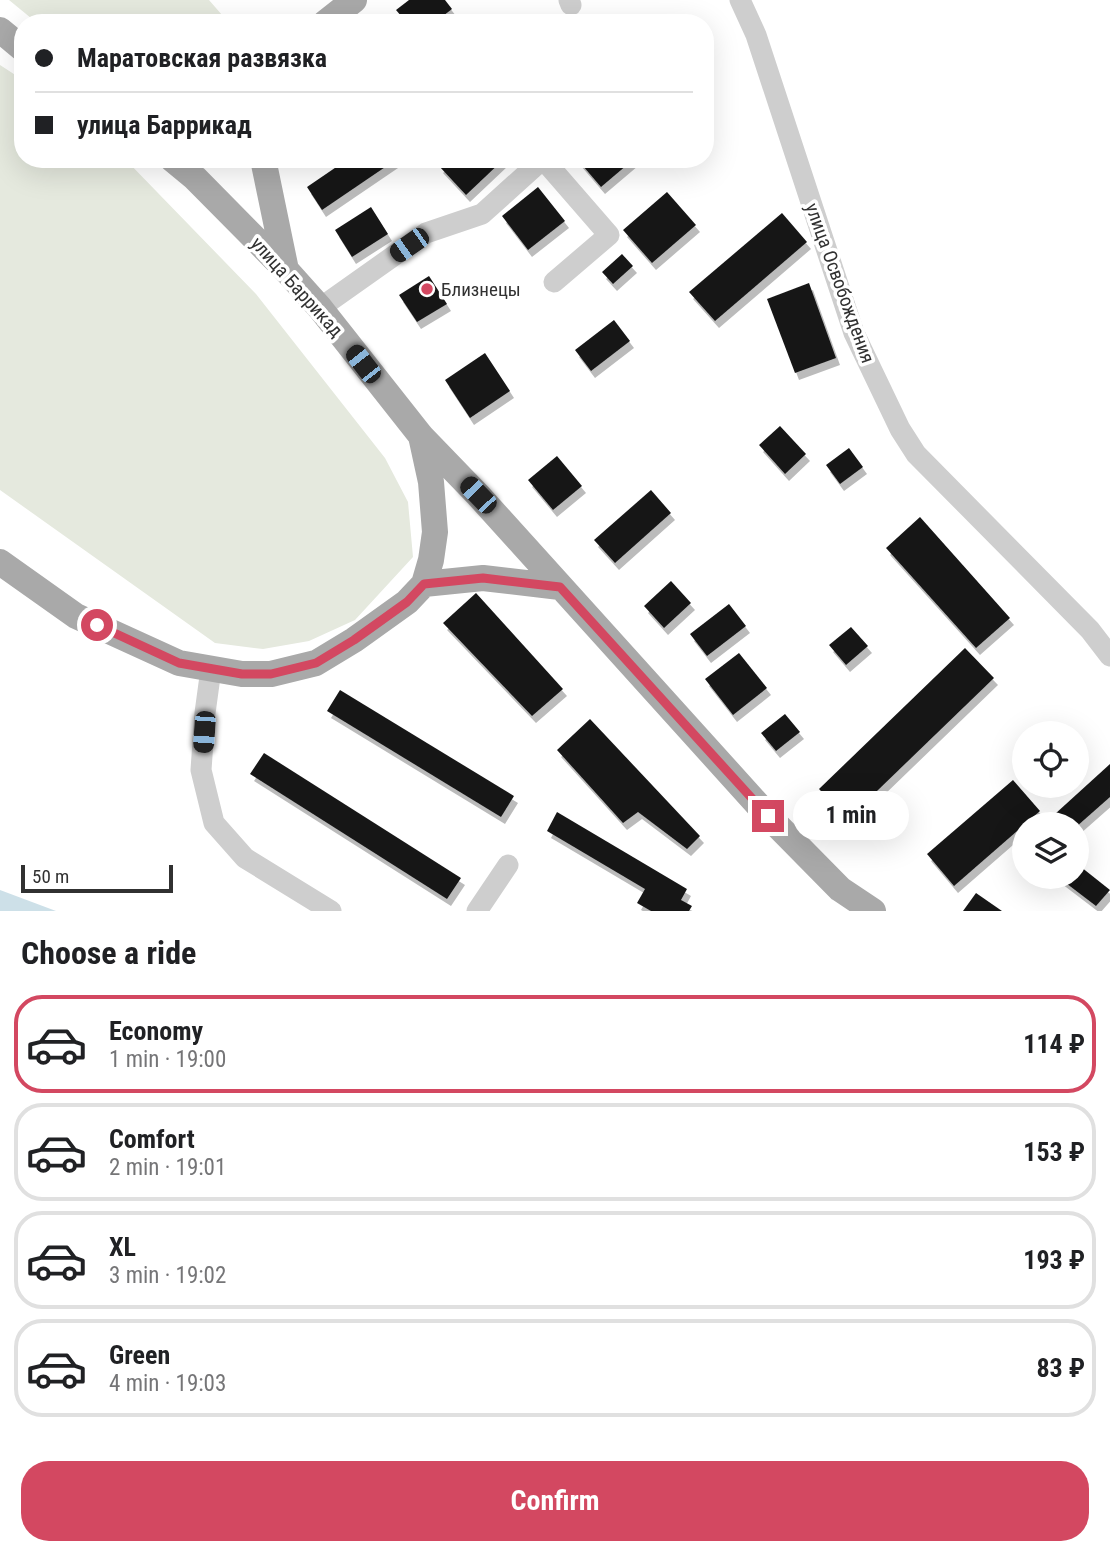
<!DOCTYPE html>
<html lang="en">
<head>
<meta charset="utf-8">
<style>
  :root { --surface:#fff; --page:#f2f2f2; --text:#202124; --muted:#757577; --line:#e0e0e0; --accent:#d34861 }
  body { margin:0; font-family:"Roboto Condensed",sans-serif; background:var(--page); color:var(--text); height:100vh; display:flex; flex-direction:column; font-size:26px; white-space:nowrap }
  * { box-sizing:border-box; margin:0 }
  p { font-size:23px; color:var(--muted) }
  .icon { flex:none; width:38px; height:38px; fill:none; stroke:currentColor; stroke-width:2; stroke-linecap:round; stroke-linejoin:round }
  .map { position:relative; height:911px; overflow:hidden }
  .drawer { display:flex; flex-direction:column; background:var(--surface); flex:1 }
  .drawer>* { flex:none }
  .top-card { position:absolute; left:14px; top:14px; width:700px; height:154px; border-radius:28px; box-shadow:0 7px 28px #0002; display:grid; align-content:center; height:154px; padding:0 21px; background:var(--surface) }
  .fabs { position:absolute; left:1012px; top:721px; display:grid; gap:14px }
  .fabs a { display:grid; place-items:center; width:77px; height:77px; border-radius:50%; background:var(--surface); box-shadow:0 7px 28px #0002; font-size:35px }
  .scale { position:absolute; left:21px; bottom:18px; width:152px; box-sizing:border-box; padding-left:7px; border:4px solid #313131; border-top:0; font-size:19px; line-height:24px; white-space:nowrap; color:#313131; -webkit-text-stroke:5px #fff; paint-order:stroke }
  .end { position:absolute; width:32px; height:32px; margin:-16px; border:9px solid #d34861; background:#fff; box-shadow:0 0 0 4px #fff }
  .from { border-radius:50% }
  .bubble { position:absolute; height:49px; border-radius:24px; background:var(--surface); box-shadow:0 7px 28px #0002; font-size:23px; font-weight:700; line-height:49px; text-align:center }
  .car { position:absolute; width:21px; height:42px; margin:-21px -10px; border-radius:9px; box-shadow:0 0 5px 2px #0007; background:linear-gradient(#222 24%,#8ab4d8 0 40%,#222 0 76%,#8ab4d8 0 86%,#222 0) }
  .top-card b { display:flex; align-items:center; gap:24px; height:66px; font-size:26px }
  .top-card b+b { border-top:2px solid var(--line) }
  .top-card i { width:18px; height:18px; background:var(--text) }
  ul { padding:0; list-style:none }
  li { display:flex; align-items:center; gap:21px; height:98px; margin:0 14px 10px; padding:0 7px; border:4px solid var(--line); border-radius:28px }
  li div { flex:1 }
  li b { display:block; font-size:26px }
  li em { font-style:normal; font-weight:700 }
  li.current { border-color:var(--accent) }
  li>.icon { width:63px; height:63px; stroke-width:1.5 }
  h2 { padding:0 21px; font-size:32px; line-height:84px }
  .primary-button { display:flex; gap:14px; margin-top:auto; padding:14px 21px }
  .primary-button a { flex:1; height:80px; border-radius:28px; background:var(--accent); color:#fff; font-size:28px; font-weight:700; line-height:80px; text-align:center }
  .map>svg:first-child { display:block }
  .green { fill:#e5e9de }
  .water { fill:#cde0e8 }
  .building { fill:#181818; filter:url(#shadow) }
  .lines { fill:none; stroke-linecap:round; stroke-linejoin:round }
  .minor { stroke:#cecece; stroke-width:21 }
  .major { stroke:#a9a9a9; stroke-width:26 }
  .route { stroke:#d34861; stroke-width:9 }
  .poi-dot { fill:#d34861; stroke:#fff; stroke-width:2.5 }
  .labels { text-anchor:middle; dominant-baseline:central; stroke-width:7; stroke-linejoin:round; paint-order:stroke }
  .street-label { font-size:19px; fill:#313131; stroke:#fff }
  .poi-label { font-size:19px; fill:#313131; stroke:#fff; text-anchor:start }
</style>
</head>
<body>
<div class="map">
<svg width="1110" height="911" viewBox="0 0 1110 911">
  <defs>
    <filter id="shadow"><feDropShadow dx="4" dy="7" stdDeviation="0" flood-color="#0004"/></filter>
  </defs>
  <rect width="100%" height="100%" fill="#fff"/>
  <!-- green -->
  <path class="green" d="M9,0H209L229,23H37Z
    M0,65L23,80V159H125L256,294L385,458L408,502L413,557L355,620L309,641L263,649L215,643L0,490Z"/>
  <!-- water -->
  <path class="water" d="M0,890L56,911H0Z"/>
  <!-- building -->
  <path class="building" d="M409,0H445L452,9L434,23H407L396,10Z
    M348,159H397L322,210L307,187Z
    M447,159H504L466,195L439,166Z
    M577,159H634L601,187Z
    M538,187L565,221L528,250L502,216Z
    M667,192L696,225L652,263L623,230Z
    M371,207L388,234L352,257L335,230Z
    M782,213L807,242L715,321L689,292Z
    M622,254L633,266L613,284L602,272Z
    M429,276L447,304L417,322L399,295Z
    M809,283L836,358L795,373L767,299Z
    M614,320L630,341L591,371L575,350Z
    M485,353L510,391L470,418L445,380Z
    M780,426L806,454L785,474L759,445Z
    M849,448L863,467L840,484L826,465Z
    M557,456L582,486L553,510L528,480Z
    M651,490L671,513L615,563L594,540Z
    M920,517L1010,618L976,648L886,548Z
    M671,581L691,603L664,628L644,606Z
    M476,593L563,689L532,716L443,623Z
    M729,604L746,626L707,656L690,634Z
    M851,627L868,646L846,665L829,645Z
    M965,648L994,678L848,819L819,789Z
    M739,653L767,688L733,715L705,679Z
    M340,690L514,796L501,817L327,711Z
    M785,714L800,732L776,751L761,733Z
    M590,719L700,836L687,849L638,812L623,823L557,750Z
    M264,753L461,878L447,899L250,774Z
    M1110,764V797L1076,827V824H1044Z
    M1013,780L1040,811L954,886L927,854Z
    M557,812L687,889L681,900L692,906L689,911H651L637,903L645,889L547,831Z
    M1076,863L1110,890L1096,906L1058,877H1076Z
    M976,893L1002,911H963Z"/>
  <g class="lines">
    <!-- minor -->
    <path class="minor" d="M569,0L571,5
      M740,0L756,35L854,333L900,429L916,454L1090,630L1110,656
      M543,159L609,235L554,282
      M320,308L426,233L482,214L543,159
      M211,669L205,713L201,770L214,823L245,858L331,911
      M477,911L508,865"/>
    <!-- major -->
    <path class="major" d="M325,23L354,0
      M0,30L23,49
      M172,159L195,178L286,270L320,308L421,436L478,495L768,816L840,889L873,911
      M263,159L286,270
      M0,562L76,616L179,663L242,674H271L316,663L354,640L407,602L424,584L431,560L435,532L431,482L421,436
      M424,584L483,578L560,587"/>
  </g>
  <g class="lines">
    <!-- route -->
    <path class="route" d="M97,625L179,663L242,674H271L316,663L354,640L407,602L424,584L483,578L560,587L768,816"/>
  </g>
  <!-- markers -->
  <circle class="poi-dot" cx="427" cy="289" r="7"/>
  <g class="labels">
    <!-- street labels -->
    <g class="street-label">
      <text transform="translate(840 283) rotate(70)">улица Освобождения</text>
      <text transform="translate(297 287) rotate(48)">улица Баррикад</text>
    </g>
    <!-- poi labels -->
    <g class="poi-label">
      <text x="441" y="289">Близнецы</text>
    </g>
  </g>
</svg>
<div class="fabs">
<a><svg class="icon" aria-label="locate" viewBox="0 0 24 24"><circle cx="12" cy="12" r="6"/><path d="M12 2v4M12 18v4M2 12h4M18 12h4"/></svg></a>
<a><svg class="icon" aria-label="layers" viewBox="0 0 24 24"><path d="M12 4l9 5-9 5-9-5zM3 14l9 5 9-5"/></svg></a>
</div>
<div class="scale">50 m</div>
<i class="end from" style="left:97px;top:625px"></i>
<i class="end" style="left:768px;top:816px"></i>
<div class="bubble" style="left:793px;top:791px;width:116px">1 min</div>
<i class="car" style="left:409px;top:245px;rotate:235deg"></i>
<i class="car" style="left:363px;top:364px;rotate:322deg"></i>
<i class="car" style="left:478px;top:495px;rotate:316deg"></i>
<i class="car" style="left:204px;top:732px;rotate:184deg"></i>
<div class="top-card">
<b><i class="from"></i>Маратовская развязка</b>
<b><i></i>улица Баррикад</b>
</div>
</div>
<section class="drawer">
<h2>Choose a ride</h2>
<ul>
<li class="current"><svg class="icon" aria-label="car" viewBox="0 0 24 24"><path d="M5 17H2v-5l4-1 3-4h7l3 4 3 1v5h-3M9 17h6M6 11h13"/><circle cx="7" cy="17" r="2"/><circle cx="17" cy="17" r="2"/></svg><div><b>Economy</b><p>1 min · 19:00</p></div><em>114 ₽</em></li>
<li><svg class="icon" aria-label="car" viewBox="0 0 24 24"><path d="M5 17H2v-5l4-1 3-4h7l3 4 3 1v5h-3M9 17h6M6 11h13"/><circle cx="7" cy="17" r="2"/><circle cx="17" cy="17" r="2"/></svg><div><b>Comfort</b><p>2 min · 19:01</p></div><em>153 ₽</em></li>
<li><svg class="icon" aria-label="car" viewBox="0 0 24 24"><path d="M5 17H2v-5l4-1 3-4h7l3 4 3 1v5h-3M9 17h6M6 11h13"/><circle cx="7" cy="17" r="2"/><circle cx="17" cy="17" r="2"/></svg><div><b>XL</b><p>3 min · 19:02</p></div><em>193 ₽</em></li>
<li><svg class="icon" aria-label="car" viewBox="0 0 24 24"><path d="M5 17H2v-5l4-1 3-4h7l3 4 3 1v5h-3M9 17h6M6 11h13"/><circle cx="7" cy="17" r="2"/><circle cx="17" cy="17" r="2"/></svg><div><b>Green</b><p>4 min · 19:03</p></div><em>83 ₽</em></li>
</ul>
<div class="primary-button"><a>Confirm</a></div>
</section>
</body>
</html>
